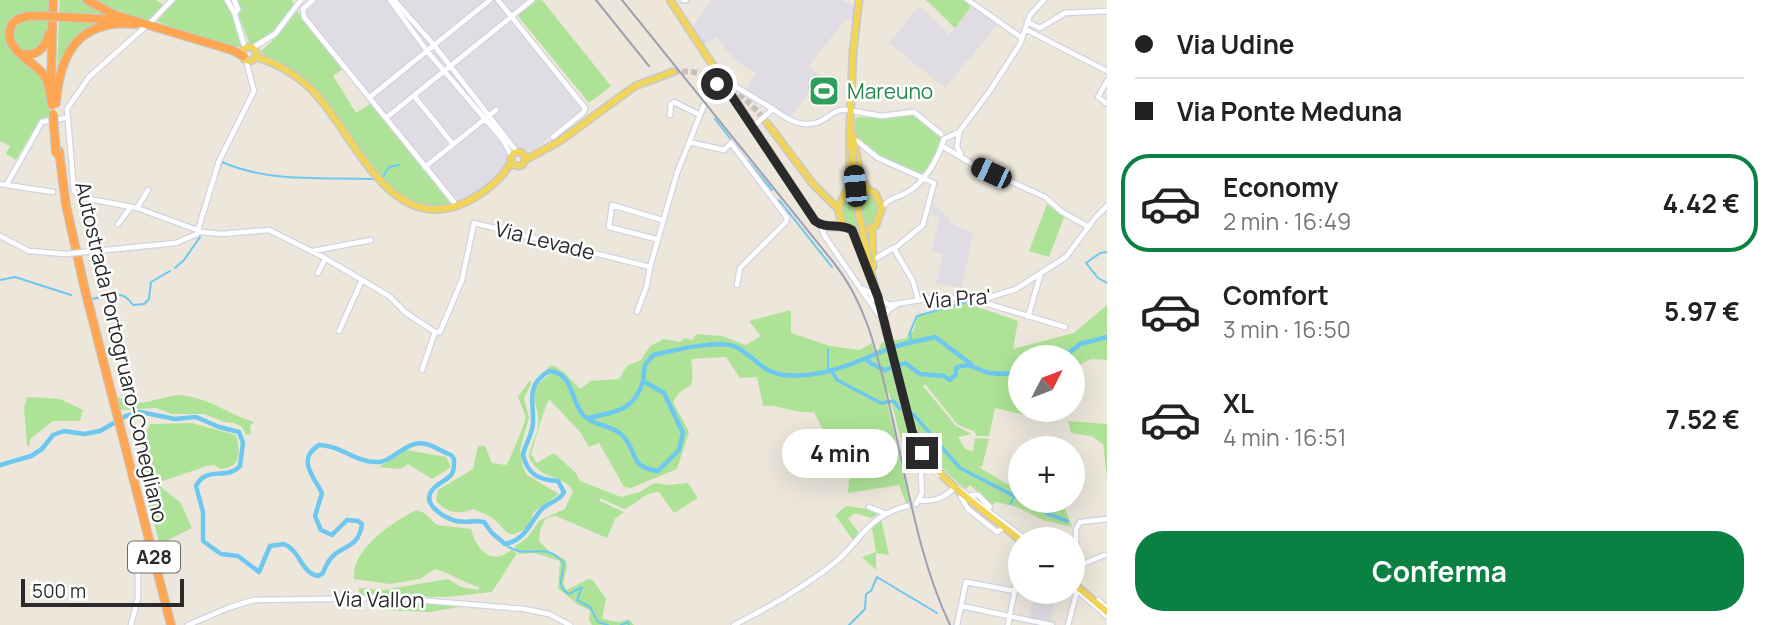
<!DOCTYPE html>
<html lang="it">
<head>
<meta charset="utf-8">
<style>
  :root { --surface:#fff; --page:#f2f2f2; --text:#222; --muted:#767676; --line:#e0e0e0; --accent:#0b8043 }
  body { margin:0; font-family:Manrope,sans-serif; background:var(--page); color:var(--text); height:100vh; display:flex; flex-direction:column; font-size:26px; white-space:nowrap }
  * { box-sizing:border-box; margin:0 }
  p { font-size:23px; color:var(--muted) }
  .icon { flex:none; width:38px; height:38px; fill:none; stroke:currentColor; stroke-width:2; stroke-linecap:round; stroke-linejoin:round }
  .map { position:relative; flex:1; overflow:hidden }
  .sheet { display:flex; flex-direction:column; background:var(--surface); width:665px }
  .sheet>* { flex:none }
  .hud { display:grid; align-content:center; height:154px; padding:0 28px; background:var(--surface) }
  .needle { width:46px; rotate:48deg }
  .tools { position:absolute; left:1008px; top:345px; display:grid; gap:14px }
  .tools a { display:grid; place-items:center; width:77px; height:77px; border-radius:50%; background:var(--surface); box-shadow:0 7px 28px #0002; font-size:35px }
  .scale { position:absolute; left:21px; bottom:18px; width:163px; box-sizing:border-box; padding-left:7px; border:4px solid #2a2a2a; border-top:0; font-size:19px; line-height:24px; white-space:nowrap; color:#2a2a2a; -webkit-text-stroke:5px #fff; paint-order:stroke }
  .end { position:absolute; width:32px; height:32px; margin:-16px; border:9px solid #2a2a2a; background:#fff; box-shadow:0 0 0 4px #fff }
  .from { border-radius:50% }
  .bubble { position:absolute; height:49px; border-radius:24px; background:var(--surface); box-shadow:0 7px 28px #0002; font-size:23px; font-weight:700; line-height:49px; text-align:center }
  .car { position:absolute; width:21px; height:42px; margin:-21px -10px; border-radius:9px; box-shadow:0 0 5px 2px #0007; background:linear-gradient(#222 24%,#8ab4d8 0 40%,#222 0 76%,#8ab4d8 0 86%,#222 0) }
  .hud b { display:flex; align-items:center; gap:24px; height:66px; font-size:26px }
  .hud b+b { border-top:2px solid var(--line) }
  .hud i { width:18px; height:18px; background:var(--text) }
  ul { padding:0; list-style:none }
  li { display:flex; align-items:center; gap:21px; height:98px; margin:0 14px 10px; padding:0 14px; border:4px solid transparent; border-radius:28px }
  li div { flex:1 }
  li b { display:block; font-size:26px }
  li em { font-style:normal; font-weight:700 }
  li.current { border-color:var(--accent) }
  li>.icon { width:63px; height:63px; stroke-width:1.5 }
  .cta { display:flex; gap:14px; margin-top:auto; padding:14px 28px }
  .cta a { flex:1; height:80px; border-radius:28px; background:var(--accent); color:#fff; font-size:28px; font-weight:700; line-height:80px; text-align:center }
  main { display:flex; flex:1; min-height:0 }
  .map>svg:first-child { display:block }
  .industrial { fill:#dfdce4 }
  .green { fill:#aee397 }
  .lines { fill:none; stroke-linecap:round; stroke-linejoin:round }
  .stream { stroke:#6dc7ef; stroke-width:2 }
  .canal { stroke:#6dc7ef; stroke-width:3.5 }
  .river { stroke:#6dc7ef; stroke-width:4.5 }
  .major-tunnel { stroke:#c5c0b8; stroke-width:6; stroke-dasharray:6 3; stroke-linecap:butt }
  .minor-casing { stroke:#d1d3e3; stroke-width:7 }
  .major-casing { stroke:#c8c8c8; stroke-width:9 }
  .highway-casing { stroke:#c8c8c8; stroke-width:10 }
  .minor { stroke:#fff; stroke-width:4.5 }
  .major { stroke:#f1d55b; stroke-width:6 }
  .highway { stroke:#ffa653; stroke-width:8 }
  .rail { stroke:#9ea0b4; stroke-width:2 }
  .minor-bridge-casing { stroke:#d1d3e3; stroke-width:7; stroke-linecap:butt }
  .major-bridge-casing { stroke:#c8c8c8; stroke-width:9; stroke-linecap:butt }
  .highway-bridge-casing { stroke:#c8c8c8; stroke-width:10; stroke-linecap:butt }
  .minor-bridge { stroke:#fff; stroke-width:4.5 }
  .major-bridge { stroke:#f1d55b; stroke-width:6 }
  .highway-bridge { stroke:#ffa653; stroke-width:8 }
  .route { stroke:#2a2a2a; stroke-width:9 }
  .labels { text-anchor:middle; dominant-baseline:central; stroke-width:5; stroke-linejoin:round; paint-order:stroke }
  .shield { fill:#fff; stroke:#6a6a6a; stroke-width:2 }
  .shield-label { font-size:19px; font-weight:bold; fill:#2a2a2a }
  .leisure-label { font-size:21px; fill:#27864d; stroke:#fff; text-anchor:start }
  .street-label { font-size:21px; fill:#2a2a2a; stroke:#fff }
</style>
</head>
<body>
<main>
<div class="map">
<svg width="1107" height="625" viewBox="0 0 1107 625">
  <rect width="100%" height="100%" fill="#ece6db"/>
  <!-- industrial -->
  <path class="industrial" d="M315,0H529L509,17L582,111L532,151L516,149L508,156V165L504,170L478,192L458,203L303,16L305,9Z
    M711,0H841L856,6L854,20H845L809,66L822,77L789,118L764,100L745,91L756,73L734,60L717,37L703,45L692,28Z
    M919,6L949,35L973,7L998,24L945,88L889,43Z
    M933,205L947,216L951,224L973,233L962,287L936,284L943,254L931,251L940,218L930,214Z
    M1035,592L1056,597L1050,623L1029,619Z"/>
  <!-- green -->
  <path class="green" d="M0,0H49V13L21,16L6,41C13,58 36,62 43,77C49,87 50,105 50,117L41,118L16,160L6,154L10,146L0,141Z
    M60,0H85L121,18L59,14Z
    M90,0H156L164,5L149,21L108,10Z
    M174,0H225L234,14L244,44L242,47C212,46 185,31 158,22L156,19Z
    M237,0H292L294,6L271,35L254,45L249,42L238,15L241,10Z
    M535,0H542L611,86L589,103L517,15Z
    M926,0H963L971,7L955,28Z
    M296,10L344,68L333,76L356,113L371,103L451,204L431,206L414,201L389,186L310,83L260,52L275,38Z
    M49,18L47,37L36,52H19L11,41L17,22L24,19Z
    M59,19L122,22L84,34L57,74Z
    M913,113L940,135C945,149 931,166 921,175L875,154L855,137V120L858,117L881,118Z
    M841 210a19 19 0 1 1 38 0a19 19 0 1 1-38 0Z
    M1047,204L1064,217L1049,257L1029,251Z
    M963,302L1018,321L1013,349L1074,333L1107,305V360L1091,359L1073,368V357H1020V410H1059L1058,413L1028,416L995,408L989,436H977L974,431L958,425L925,384L923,386L956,426L972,434L958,437L965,449L973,451L975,438L989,439L982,467L977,466L1005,483L1017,486L1020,480V500L1062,501L1072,527L1043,520L1017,507L996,502L993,505L970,485L966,489C930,460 913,438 905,392H900L911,440L918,457V465L908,467L889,393H885L910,502L906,503L899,485L848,493L849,479L865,470L882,456L883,453L846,477L814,412C791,414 781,404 763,406L757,377L740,378L726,357L691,359C696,400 687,377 673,402L689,432L677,469L631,488L624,487L599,443L589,447L581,433L549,399C541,417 537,435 531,454L537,463L554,453L575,472L580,481L621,497L639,492L655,483L669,485L688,483L698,498L674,513L659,492C643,492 638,504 624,509L600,498V501L624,512L615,519L607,538L556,516L546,518L540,530L539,541L551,553L566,560L567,567L563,584L567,590L588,579L593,580L606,599L602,619L619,622L629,619L634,625H592L589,620L590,610L578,605L558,588L560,561L534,553L519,554L514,547L527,538L540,520L565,509L573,491C563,473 542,483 529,457C530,446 537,436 538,425C540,401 523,393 549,375L548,367L553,365L565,373L580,389L591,381L619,379L627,366L641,360L650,346L664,339L680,342L685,338L693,340L696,334L722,336L746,345L761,336L749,321L791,310V333L830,346L860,350L872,343L874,351L879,349L881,343L907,338L908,333L913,332L918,316Z
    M530,380L531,384L524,398L529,418L520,449L523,468L527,475L559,494L534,512L528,527C507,540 510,534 495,520C489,515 480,512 473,509C456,515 449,513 436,501L438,490L473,469L478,446H485L492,463L506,465C510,461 524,425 526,417L518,397Z
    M176,395C211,397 222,412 254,422L250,426L251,434L246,435L242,427L234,423L224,422L204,414H172L156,408L120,410L116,397L142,403Z
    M27,397L60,399L83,410L80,421H53L30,439V445L27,446L24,408Z
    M1068,421L1107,424V478L1103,444L1091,436L1071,433Z
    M192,423L236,435C240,452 242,467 221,469L214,465L207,466L157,483L143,470L149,456L140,445L150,424Z
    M406,450L446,457L451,467L432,479L408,464L401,469L379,467Z
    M145,474L181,503L192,528L160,544L141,480Z
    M846,506L877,510L879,513L872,518L855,513L848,518L859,533L853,540L835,515Z
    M416,510L424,513L437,525L471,529C476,549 491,567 511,550L517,553L492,592L446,597L364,596L359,593V588L383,590L448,579L461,587L478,590L479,587C463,583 451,573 435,569L420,579L390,584L354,579C351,549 393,522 416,510Z
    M881,519L889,555L876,553V570L862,557L876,552L872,528Z
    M437,602L459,604V607L430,612L381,610Z"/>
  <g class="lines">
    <!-- stream -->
    <path class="stream" d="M715,119L740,151
      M748,161L772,190
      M216,177L222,162C270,183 322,177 374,179
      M382,178L389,167L399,165
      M779,200L832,267
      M1107,252L1100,253L1086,263L1098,278L1107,283
      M175,268L184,260L200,237
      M0,280L15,277L71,295
      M90,299C109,297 121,287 133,305L144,304L149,299L151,282L170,271
      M911,344L910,332L917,316L966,302
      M828,349V371
      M1010,504L1015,496
      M505,544C524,562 547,539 564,564C563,576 555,586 569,594L582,587L577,600L590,607L598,622L608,625
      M621,625L628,622L629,625
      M849,625L865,609L866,594L871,591L877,577L937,613"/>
    <!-- canal -->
    <path class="canal" d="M831,370L837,380L881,403L894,401L899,408L913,414L960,468L1020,499
      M1023,500L1048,514L1067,521"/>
    <!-- river -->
    <path class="river" d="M1064,357L1080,344L1107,337
      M866,359L872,364L885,370L905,363L920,374L944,376L950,380L956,374V368C971,361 975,370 990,373C999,374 1011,374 1020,373
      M588,418C615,412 635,411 643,381
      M0,465L31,456L42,449L53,435L64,431L84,434L100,431L126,416L140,412L175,419L196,417L219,427L239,432L243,443L240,466C226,481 207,465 196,486L203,512V541L221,554L238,556L259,572L270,546L284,544C300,550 301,573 318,576L323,573C335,539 357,556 362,524L358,521L347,520L332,535L321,530L315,516L322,493C314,477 296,459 319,445C340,445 355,462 376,462C394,463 405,439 426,444C434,446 443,452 451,455L454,459C454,465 455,470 451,475C447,480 439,483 434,488C419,503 443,517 456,521C465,523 475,520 484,522L492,533L505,544C526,540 529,523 542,509C549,502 559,502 564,492L558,481C539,480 528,475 523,455C525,444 533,434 533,422C534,401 525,386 549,371C574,373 570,401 584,416C595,427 611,424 622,435C639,452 628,467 658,471L679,450L683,433L664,393L643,381L645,365L653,355C672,351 720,338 738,348C754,357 763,373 784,375C820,379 855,363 888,349C902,343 920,341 935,337L971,364"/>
    <!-- major-tunnel -->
    <path class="major-tunnel" d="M673,72C713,67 743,93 767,123"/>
    <!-- minor casing -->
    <g class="minor-casing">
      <path id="minor" d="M227,0L234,12L245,48
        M234,0L238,9L235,13
        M313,0L303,9L304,17L454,202
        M390,0L427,51L503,140L511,155
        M394,0L434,45L517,152
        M498,0L585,108L584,112L553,137
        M683,0H686
        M968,0L1022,38
        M151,22L172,0
        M1027,22L1040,28L1065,13L1107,11
        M145,27L89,77L67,109L74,191L79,197L137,208L197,230
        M1025,29L1107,71
        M254,47L275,34L301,0
        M728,82L773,109
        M414,96L453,144
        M370,97L490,0
        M705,99L717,84
        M1106,103L1098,97L1107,81
        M853,111L881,116L914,112L941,134
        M670,115L671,104L674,102L700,115
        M386,118L532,0
        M750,125L756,124L773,109C789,121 807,131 826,118C833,113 838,109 847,110
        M959,133L957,147L961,154
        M857,141L878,158L934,183L923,225L894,249L913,281L918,300
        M689,142L724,150L731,143L787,218L786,222L740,268L737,285
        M944,147L974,165L1045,197L1062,212L1089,227
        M425,167L496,110
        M0,184L53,192
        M7,184L42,122L66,118
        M137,208L148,190
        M882,208C888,198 897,198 906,193C926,182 938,158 944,139L959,132L989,92L1020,44L1030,15L1044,0
        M118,224L131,207
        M821,226L824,235L878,314
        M198,230L219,161L254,91L246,60
        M201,232L222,234L269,230L323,257L389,296L406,313L435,332
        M0,236L29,251L66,254
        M656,239L609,227L612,205L662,220
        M313,251L371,240
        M85,252L176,243L197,234
        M883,254L875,259L893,248
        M318,273L325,259
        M864,289L871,293L873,299L871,301
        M878,297L889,305L932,298H987L1016,289L1066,257L1095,218L1107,206
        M972,299L1065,327
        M637,312L647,285L650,267
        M1028,317L1040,276
        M884,319L888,310L896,305
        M339,331L362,280
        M422,370L435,332H440L462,280L474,223L650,267L677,173L704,105
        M918,446L926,463L939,475
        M958,488L1025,539
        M972,495H978L990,507
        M961,497L968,509L997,532L1002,529
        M920,500C932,503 946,497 954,488
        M916,504L922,493L920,456
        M869,507L884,513
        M1076,544V529L1080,522L1107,519
        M1075,566L1076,546
        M1073,568L1105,555
        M1073,587L1107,616
        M1098,600L1107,608
        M961,606L1052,625
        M131,625L138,598V559
        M188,625L228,608L253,600L393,598L524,609L549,614L570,625
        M734,625C768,608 801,589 832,565C861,542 866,516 907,506
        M957,625L966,582L1015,591
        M1008,625L1020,564
        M1068,625L1077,591"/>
    </g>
    <!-- major casing -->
    <g class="major-casing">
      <path id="major" d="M670,0L815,221L825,227H846
        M242 54a7 7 0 1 1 14 0a7 7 0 1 1-14 0Z
        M256,57C276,63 295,74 311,89C354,131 389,241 468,201C484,193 503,178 511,162
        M713,71L715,83L725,88
        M767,123L813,184L838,209
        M850,124L853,52L859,0
        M852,133L862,181L868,189
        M511 159a7 7 0 1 1 14 0a7 7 0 1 1-14 0Z
        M525,160L560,141L635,86L673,72
        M845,195L861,188L875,193L882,208L876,225C863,236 841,232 839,212C837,202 846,196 848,187C851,166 849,142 850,121
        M872,228L873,267
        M852,230L867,269
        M869,263L909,422C924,474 980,506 1020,540
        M1073,583L1107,612"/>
    </g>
    <!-- highway casing -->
    <g class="highway-casing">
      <path id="highway" d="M87,0L115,15L232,50L243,56
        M43,16C32,15 19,15 12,24C0,48 32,60 43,74C50,83 50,94 52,105
        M63,17L119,20
        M21,54C36,57 45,49 49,34
        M51,84L53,0
        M56,103C60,52 79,19 136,24
        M59,151L66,205L85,290L171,625"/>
    </g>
    <!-- minor -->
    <use href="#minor" class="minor"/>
    <!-- major -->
    <use href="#major" class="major"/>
    <!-- highway -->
    <use href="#highway" class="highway"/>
    <!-- rail -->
    <path class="rail" d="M596,0L649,66
      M622,0L834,263C864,301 875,345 886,391C905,467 916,554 950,625"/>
    <!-- minor-bridge casing -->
    <g class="minor-bridge-casing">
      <path id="minor-bridge" d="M66,254L85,252"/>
    </g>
    <!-- major-bridge casing -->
    <g class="major-bridge-casing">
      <path id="major-bridge" d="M852,150L858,209L869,263"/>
    </g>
    <!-- highway-bridge casing -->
    <g class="highway-bridge-casing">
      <path id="highway-bridge" d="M43,16L63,17
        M53,114L56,153"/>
    </g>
    <!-- minor-bridge -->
    <use href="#minor-bridge" class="minor-bridge"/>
    <!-- major-bridge -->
    <use href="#major-bridge" class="major-bridge"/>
    <!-- highway-bridge -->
    <use href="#highway-bridge" class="highway-bridge"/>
  </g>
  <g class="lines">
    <!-- route -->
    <path class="route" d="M717,84L729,92L815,221C827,230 839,222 852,230L878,297L912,431L922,453"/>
  </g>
  <!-- icons -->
  <defs>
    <g id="stadium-square" transform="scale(1.575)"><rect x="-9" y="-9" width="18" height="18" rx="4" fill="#2e9e5b" stroke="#fff"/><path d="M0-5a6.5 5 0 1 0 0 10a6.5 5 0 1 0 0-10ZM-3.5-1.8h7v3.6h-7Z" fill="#fff"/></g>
  </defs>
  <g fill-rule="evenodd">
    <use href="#stadium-square" x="824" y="91"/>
  </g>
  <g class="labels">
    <!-- shield labels -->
    <rect class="shield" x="128" y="541.5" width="52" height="31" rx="5"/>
    <g class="shield-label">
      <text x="154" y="557">A28</text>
    </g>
    <!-- leisure labels -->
    <g class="leisure-label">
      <text x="847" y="91">Mareuno</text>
    </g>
    <!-- street labels -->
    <g class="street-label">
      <text transform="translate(545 240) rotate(14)">Via Levade</text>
      <text transform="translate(957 298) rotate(-4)">Via Pra'</text>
      <text transform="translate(122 352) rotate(77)">Autostrada Portogruaro-Conegliano</text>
      <text transform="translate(379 599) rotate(1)">Via Vallon</text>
    </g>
  </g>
</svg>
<div class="tools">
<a><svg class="needle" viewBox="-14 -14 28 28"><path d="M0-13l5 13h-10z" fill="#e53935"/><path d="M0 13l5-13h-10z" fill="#767676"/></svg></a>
<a>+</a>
<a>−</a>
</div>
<div class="scale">500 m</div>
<i class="end from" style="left:717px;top:84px"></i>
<i class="end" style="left:922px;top:453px"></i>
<div class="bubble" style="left:782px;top:429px;width:116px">4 min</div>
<i class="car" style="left:991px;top:173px;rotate:295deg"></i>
<i class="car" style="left:855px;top:186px;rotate:355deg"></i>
</div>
<section class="sheet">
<div class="hud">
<b><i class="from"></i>Via Udine</b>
<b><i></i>Via Ponte Meduna</b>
</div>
<ul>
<li class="current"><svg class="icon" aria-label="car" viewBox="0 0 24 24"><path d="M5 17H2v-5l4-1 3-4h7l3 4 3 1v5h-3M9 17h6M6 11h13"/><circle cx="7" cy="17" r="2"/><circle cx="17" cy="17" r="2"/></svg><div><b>Economy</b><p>2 min · 16:49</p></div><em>4.42 €</em></li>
<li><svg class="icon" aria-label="car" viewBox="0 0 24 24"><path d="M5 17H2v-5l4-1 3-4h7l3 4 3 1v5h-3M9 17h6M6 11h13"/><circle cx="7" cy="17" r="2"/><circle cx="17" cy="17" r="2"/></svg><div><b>Comfort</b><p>3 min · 16:50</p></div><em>5.97 €</em></li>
<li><svg class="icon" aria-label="car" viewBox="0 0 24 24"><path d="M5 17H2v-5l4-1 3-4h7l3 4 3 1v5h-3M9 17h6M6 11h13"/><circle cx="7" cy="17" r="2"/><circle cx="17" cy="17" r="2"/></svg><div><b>XL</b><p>4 min · 16:51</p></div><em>7.52 €</em></li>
</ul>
<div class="cta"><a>Conferma</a></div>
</section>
</main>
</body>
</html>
